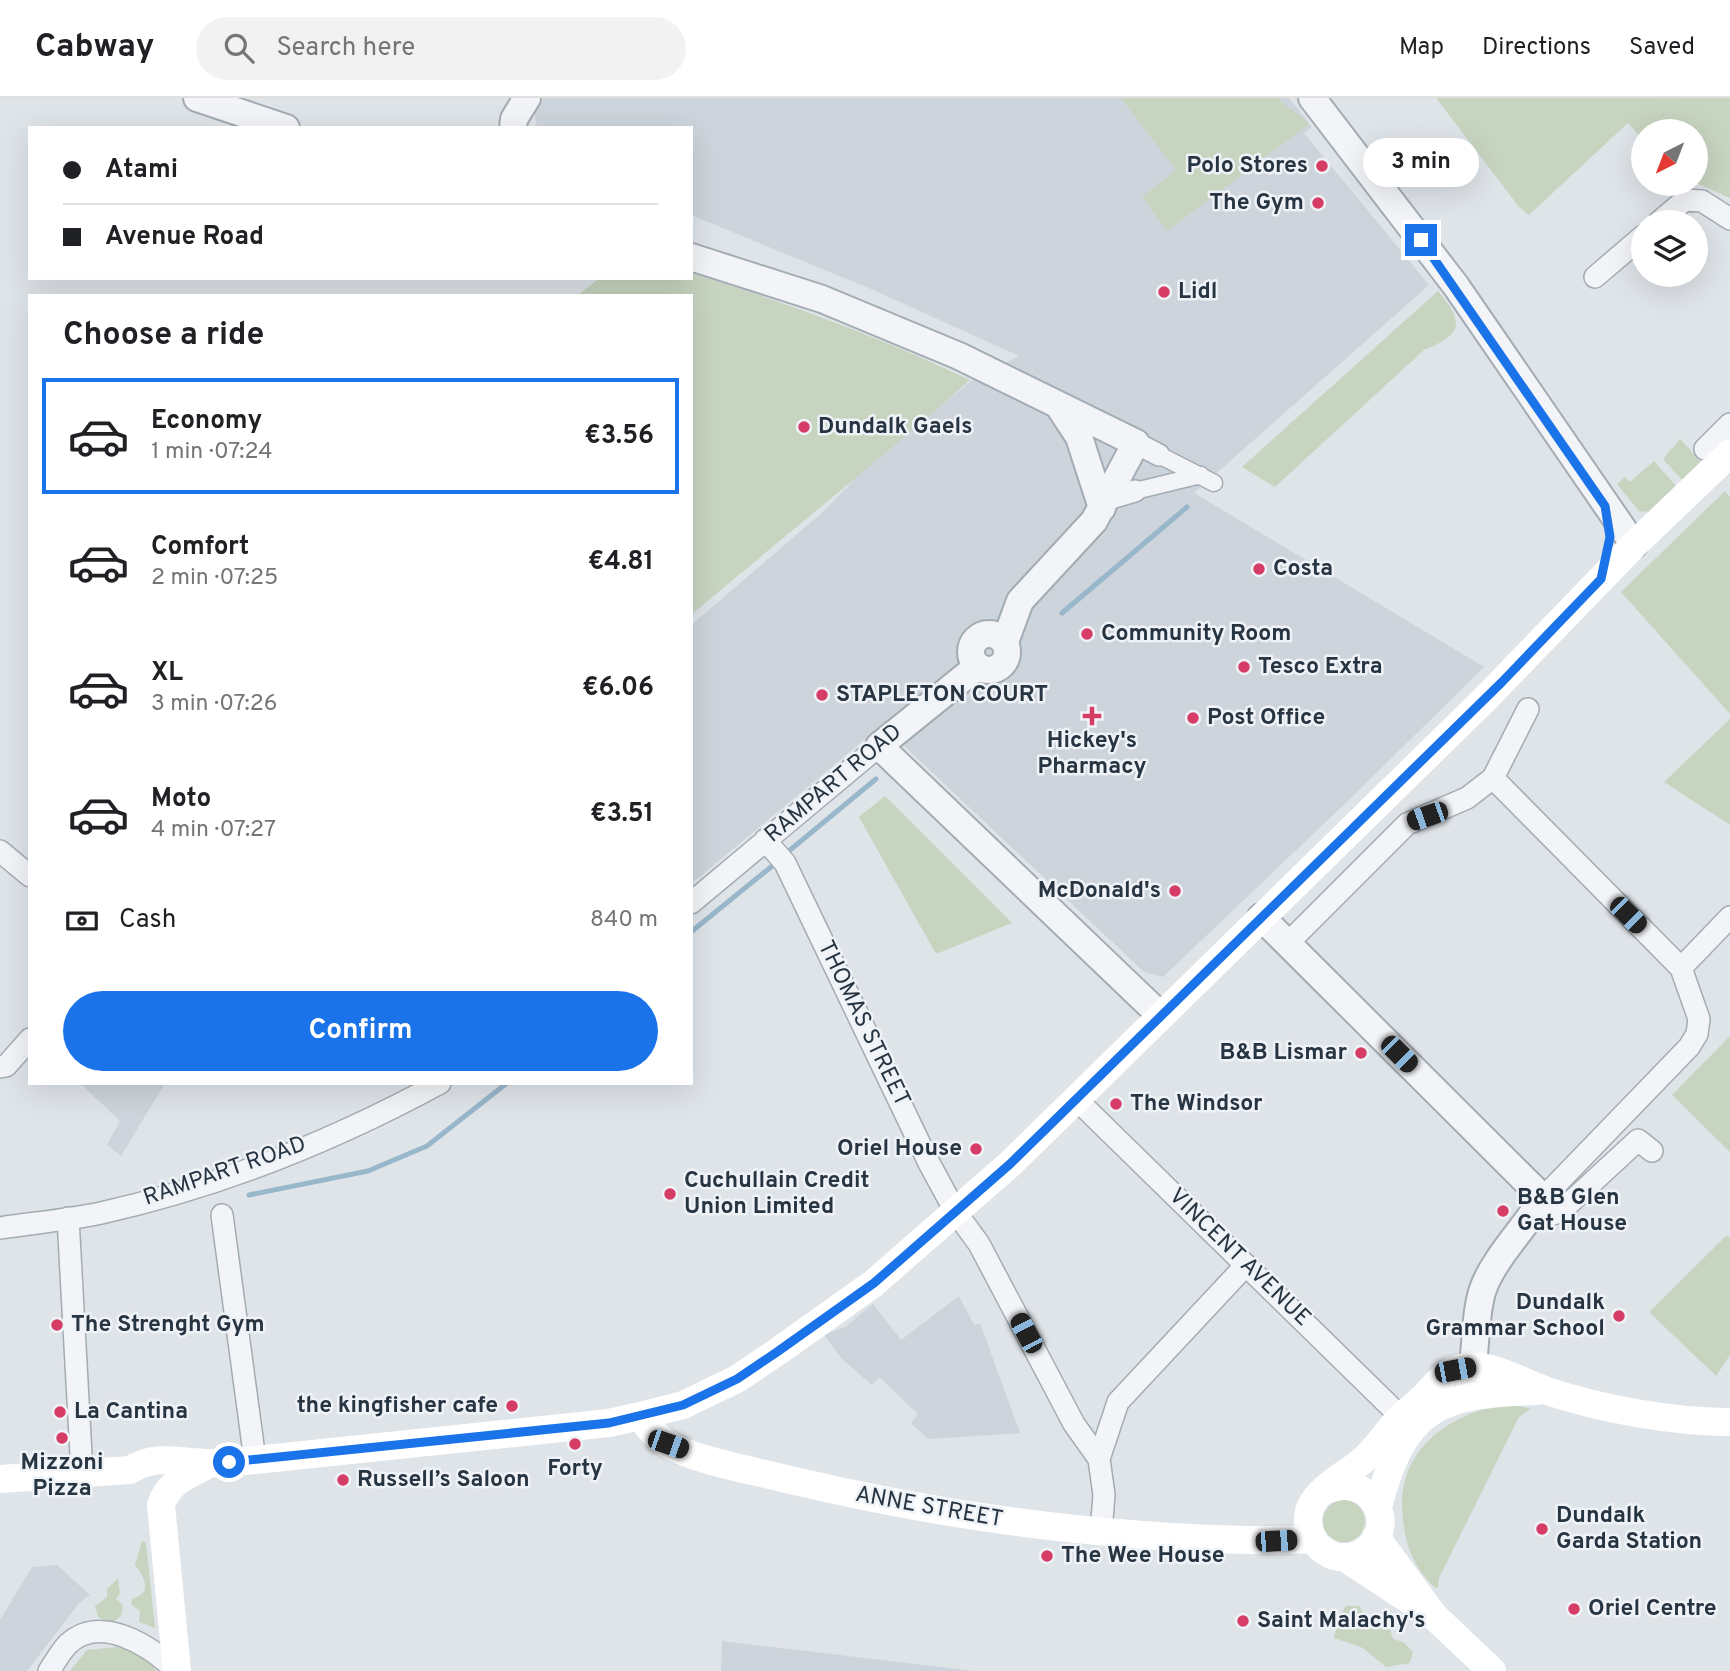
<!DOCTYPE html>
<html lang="en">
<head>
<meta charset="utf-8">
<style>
  :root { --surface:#fff; --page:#f2f2f2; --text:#202124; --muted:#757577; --line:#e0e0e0; --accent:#1a73e8 }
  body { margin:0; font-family:Overpass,sans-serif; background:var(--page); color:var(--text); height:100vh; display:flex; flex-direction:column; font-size:26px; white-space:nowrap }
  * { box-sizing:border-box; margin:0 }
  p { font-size:23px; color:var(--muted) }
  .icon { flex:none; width:38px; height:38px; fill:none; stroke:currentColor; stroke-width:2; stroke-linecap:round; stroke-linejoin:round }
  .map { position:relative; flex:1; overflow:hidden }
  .drawer { position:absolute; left:28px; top:196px; width:665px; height:791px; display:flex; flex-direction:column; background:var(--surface); border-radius:0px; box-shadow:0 7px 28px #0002 }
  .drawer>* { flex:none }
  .top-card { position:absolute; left:28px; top:28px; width:665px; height:154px; border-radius:0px; box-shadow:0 7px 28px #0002; display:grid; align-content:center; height:154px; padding:0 35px; background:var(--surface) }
  .needle { width:46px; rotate:222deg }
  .controls { position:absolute; left:1631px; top:21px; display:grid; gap:14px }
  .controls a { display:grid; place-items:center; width:77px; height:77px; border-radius:50%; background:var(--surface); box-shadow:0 7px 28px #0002; font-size:35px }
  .end { position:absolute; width:32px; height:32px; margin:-16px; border:9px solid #1a73e8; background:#fff; box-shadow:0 0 0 4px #fff }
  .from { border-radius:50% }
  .bubble { position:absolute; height:49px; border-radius:24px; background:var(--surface); box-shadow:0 7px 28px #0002; font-size:23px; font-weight:700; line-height:49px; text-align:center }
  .car { position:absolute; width:21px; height:42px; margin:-21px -10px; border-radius:9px; box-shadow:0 0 5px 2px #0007; background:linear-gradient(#222 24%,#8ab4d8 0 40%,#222 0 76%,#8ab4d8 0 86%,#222 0) }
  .top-card b { display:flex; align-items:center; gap:24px; height:66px; font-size:26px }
  .top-card b+b { border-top:2px solid var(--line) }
  .top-card i { width:18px; height:18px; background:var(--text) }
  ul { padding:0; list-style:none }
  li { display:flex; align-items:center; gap:21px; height:116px; margin:0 14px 10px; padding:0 21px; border:4px solid transparent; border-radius:0px }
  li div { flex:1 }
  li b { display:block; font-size:26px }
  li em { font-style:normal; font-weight:700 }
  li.current { border-color:var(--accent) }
  li>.icon { width:63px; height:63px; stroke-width:1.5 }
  h2 { padding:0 35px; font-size:32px; line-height:84px }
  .pay { display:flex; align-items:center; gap:18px; height:77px; padding:0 35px; font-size:26px }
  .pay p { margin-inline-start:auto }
  .cta { display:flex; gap:14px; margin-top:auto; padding:14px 35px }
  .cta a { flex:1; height:80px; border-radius:42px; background:var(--accent); color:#fff; font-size:28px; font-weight:700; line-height:80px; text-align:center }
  header { display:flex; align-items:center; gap:42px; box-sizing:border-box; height:98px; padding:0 35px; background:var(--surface); border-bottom:2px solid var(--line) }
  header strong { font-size:33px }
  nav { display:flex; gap:38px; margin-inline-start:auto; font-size:24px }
  .search { width:490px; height:63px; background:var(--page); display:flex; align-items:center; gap:18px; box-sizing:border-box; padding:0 24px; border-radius:38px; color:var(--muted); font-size:26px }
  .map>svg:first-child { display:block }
  .built { fill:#cdd4db }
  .green { fill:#c7d4c0 }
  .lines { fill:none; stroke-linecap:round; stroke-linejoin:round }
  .stream { stroke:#98b7cb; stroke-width:5 }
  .pedestrian-casing { stroke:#a4acb3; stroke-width:19 }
  .minor-casing { stroke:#a4acb3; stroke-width:24 }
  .tertiary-casing { stroke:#a4acb3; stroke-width:30 }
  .pedestrian { stroke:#f2f4f7; stroke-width:16 }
  .minor { stroke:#f2f4f7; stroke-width:21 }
  .tertiary { stroke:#f2f4f7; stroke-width:26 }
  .secondary { stroke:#fff; stroke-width:28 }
  .route { stroke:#1a73e8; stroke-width:9 }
  .poi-dot { fill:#d53d67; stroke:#eff3f7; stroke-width:2.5 }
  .labels { text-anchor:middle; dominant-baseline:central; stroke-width:5; stroke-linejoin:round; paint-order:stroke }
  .poi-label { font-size:23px; font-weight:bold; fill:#273441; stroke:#eff3f7; text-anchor:start }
  .street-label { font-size:23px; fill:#273441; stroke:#eff3f7 }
</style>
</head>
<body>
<header>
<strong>Cabway</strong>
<div class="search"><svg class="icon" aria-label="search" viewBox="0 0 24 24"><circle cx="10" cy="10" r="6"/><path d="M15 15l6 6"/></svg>Search here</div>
<nav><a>Map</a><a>Directions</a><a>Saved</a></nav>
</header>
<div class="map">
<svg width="1730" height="1573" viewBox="0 0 1730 1573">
  <rect width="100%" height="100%" fill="#dfe4e9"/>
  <!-- built -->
  <path class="built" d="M542,0H1289L1312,29L1304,35L1429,187L1194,395L1484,569L1354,697L1163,879L1144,874L882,627L691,786V527L824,413L867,368L971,283L1019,258L871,191L691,117V30H537L534,12Z
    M80,985H165L121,1058L107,1047L120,1023Z
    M959,1198L974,1227L980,1225L1020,1335L928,1341L911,1325L918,1316L879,1279L872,1287L842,1261L824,1237L845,1229L873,1206L901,1242Z
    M57,1467L90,1497L80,1504L27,1573H0V1522L32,1469Z
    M722,1543L974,1573H721Z"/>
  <!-- green -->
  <path class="green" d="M1121,0H1278C1287,12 1299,13 1309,26L1167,133L1142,99L1176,72Z
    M1436,0H1730V100L1696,85V33H1643V42L1628,25L1529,117L1519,109Z
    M691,175C787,205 880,239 970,282C879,363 784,438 691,517V198H576L600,180H691Z
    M1438,193C1464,224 1464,236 1424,252L1275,389L1242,369Z
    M1680,341L1702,365L1683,383L1663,361Z
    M1654,363L1677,389L1651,414L1639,413L1617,386L1625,379L1630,384Z
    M1725,393L1730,399V616L1621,494Z
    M1730,621V727L1664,684Z
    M885,698L1012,825L936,856L859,719Z
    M1730,938V1054L1672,997Z
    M1727,1137L1730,1140V1257L1716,1278L1649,1214Z
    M1510,1305L1531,1311L1519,1319L1439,1480L1438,1490L1434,1489C1414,1469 1406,1449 1403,1422C1394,1353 1448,1315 1510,1305Z
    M1323 1423a21 21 0 1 1 42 0a21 21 0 1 1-42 0Z
    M142,1443L146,1445L155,1530L139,1524L140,1513L131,1506L132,1501C153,1495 145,1480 135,1467Z
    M118,1480L120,1495L116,1501L123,1507L121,1518L111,1525L98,1519L95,1508L107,1499V1491Z
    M1346,1508H1359L1366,1520L1374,1517L1380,1529L1390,1531L1393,1541L1403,1544L1413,1554L1410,1565L1386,1569L1363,1550L1334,1540L1338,1520Z
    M117,1549C134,1553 148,1558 156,1573H70L87,1552Z"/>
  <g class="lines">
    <!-- stream -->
    <path class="stream" d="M1062,515L1187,409
      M784,757L876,681
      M691,834L777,764
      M249,1097L368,1073L427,1048L507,985"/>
    <!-- pedestrian casing -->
    <g class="pedestrian-casing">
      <path id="pedestrian" d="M1159,357L1214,385
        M1135,393L1201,377"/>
    </g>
    <!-- minor casing -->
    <g class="minor-casing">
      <path id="minor" d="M1659,124L1685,102L1702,103L1730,121
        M1595,179L1643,138
        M1136,345L1159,357
        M1705,351L1730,326
        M1108,401L1135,393
        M1493,680L1681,870L1699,921L1697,936L1689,949L1543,1100
        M765,742L785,765L929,1065L955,1113L979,1146L1074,1326L1099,1361L1104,1397L1101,1434
        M0,753L30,778
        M691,805L879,648
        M1288,845L1407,726L1467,700L1493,680L1528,611
        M1681,870L1730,819
        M0,969L6,968L30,941
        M1077,1002L1401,1319
        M1534,1115L1549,1117L1560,1114L1638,1042L1652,1053
        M222,1117L255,1362
        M68,1120L82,1375
        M0,1130C33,1125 68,1122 101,1115C218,1089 335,1042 440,985
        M1099,1361L1118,1304L1246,1167
        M49,1573C55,1564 61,1553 68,1546C101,1515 152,1549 176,1573"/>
    </g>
    <!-- tertiary casing -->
    <g class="tertiary-casing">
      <path id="tertiary" d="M197,0L286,30
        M1312,0L1456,188L1634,447
        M513,30L514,21L527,0
        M691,159L822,201L959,258L1136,345L1094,423L1020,503L1005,544
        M1060,310L1079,339L1102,410
        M971 554a18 18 0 1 1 36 0a18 18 0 1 1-36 0Z
        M978,568L879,648L1160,917
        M1261,819L1543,1100C1525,1130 1494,1160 1483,1191C1472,1223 1478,1276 1465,1298"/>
    </g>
    <!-- pedestrian -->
    <use href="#pedestrian" class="pedestrian"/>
    <!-- minor -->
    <use href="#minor" class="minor"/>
    <!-- tertiary -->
    <use href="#tertiary" class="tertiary"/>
    <!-- secondary -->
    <path class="secondary" d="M640,1318C648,1329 655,1338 666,1345C692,1362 751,1372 782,1380C902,1409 1020,1428 1143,1437C1199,1441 1256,1444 1312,1441
      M0,1381L130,1372C157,1355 180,1365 210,1365C225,1366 240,1363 255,1362L609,1325L640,1318L683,1307L737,1281L777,1254L874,1185L1010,1066L1486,600L1634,447L1730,355
      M1324,1393C1371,1370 1403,1432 1361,1455C1351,1461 1336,1461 1326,1454C1310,1445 1304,1424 1311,1408C1320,1389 1347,1376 1362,1363C1377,1351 1387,1333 1401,1319C1408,1312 1417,1306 1425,1298C1434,1288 1443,1276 1457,1271C1487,1261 1520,1284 1547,1293C1601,1311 1673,1324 1730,1324
      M1378,1409C1404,1309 1438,1296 1537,1293
      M1376,1439L1434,1518L1492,1573
      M1344,1459L1414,1505
      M177,1573L161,1407C169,1382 189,1378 210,1365"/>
  </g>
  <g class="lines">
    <!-- route -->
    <path class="route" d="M229,1364L609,1325L683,1307L737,1281L777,1254L874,1185L1010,1066L1502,584L1601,481L1610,439L1605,408L1421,142"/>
  </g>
  <!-- markers -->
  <g class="poi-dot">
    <circle cx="1322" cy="68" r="7"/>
    <circle cx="1318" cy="105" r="7"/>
    <circle cx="1164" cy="194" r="7"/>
    <circle cx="804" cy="329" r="7"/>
    <circle cx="1259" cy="471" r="7"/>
    <circle cx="1087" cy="536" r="7"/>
    <circle cx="1244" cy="569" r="7"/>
    <circle cx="822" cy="597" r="7"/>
    <path d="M1088.5 607.5h7v7h7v7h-7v7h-7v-7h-7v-7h7z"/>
    <circle cx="1193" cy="620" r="7"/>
    <circle cx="1175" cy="793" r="7"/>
    <circle cx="1361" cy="955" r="7"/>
    <circle cx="1116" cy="1006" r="7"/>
    <circle cx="976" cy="1051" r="7"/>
    <circle cx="670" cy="1096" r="7"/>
    <circle cx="1503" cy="1113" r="7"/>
    <circle cx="1619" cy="1218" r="7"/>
    <circle cx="57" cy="1227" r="7"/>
    <circle cx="512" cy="1308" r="7"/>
    <circle cx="60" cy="1314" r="7"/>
    <circle cx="62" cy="1340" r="7"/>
    <circle cx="575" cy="1346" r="7"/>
    <circle cx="343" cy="1382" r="7"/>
    <circle cx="1542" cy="1431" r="7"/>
    <circle cx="1047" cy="1458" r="7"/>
    <circle cx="1574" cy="1511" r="7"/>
    <circle cx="1243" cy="1523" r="7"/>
  </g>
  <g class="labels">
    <!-- poi labels -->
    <g class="poi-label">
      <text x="1308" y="68" text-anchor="end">Polo Stores</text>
      <text x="1304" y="105" text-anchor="end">The Gym</text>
      <text x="1178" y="194">Lidl</text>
      <text x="818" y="329">Dundalk Gaels</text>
      <text x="1273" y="471">Costa</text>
      <text x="1101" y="536">Community Room</text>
      <text x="1258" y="569">Tesco Extra</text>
      <text x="836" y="597">STAPLETON COURT</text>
      <text x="1207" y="620">Post Office</text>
      <text x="1092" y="643" text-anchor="middle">Hickey's<tspan x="1092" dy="26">Pharmacy</tspan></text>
      <text x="1161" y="793" text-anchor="end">McDonald's</text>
      <text x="1347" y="955" text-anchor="end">B&amp;B Lismar</text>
      <text x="1130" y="1006">The Windsor</text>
      <text x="962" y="1051" text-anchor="end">Oriel House</text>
      <text x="684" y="1083">Cuchullain Credit<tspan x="684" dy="26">Union Limited</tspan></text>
      <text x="1517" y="1100">B&amp;B Glen<tspan x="1517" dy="26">Gat House</tspan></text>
      <text x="1605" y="1205" text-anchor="end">Dundalk<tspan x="1605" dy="26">Grammar School</tspan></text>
      <text x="71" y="1227">The Strenght Gym</text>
      <text x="498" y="1308" text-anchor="end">the kingfisher cafe</text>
      <text x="74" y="1314">La Cantina</text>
      <text x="62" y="1365" text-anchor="middle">Mizzoni<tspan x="62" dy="26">Pizza</tspan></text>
      <text x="575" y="1371" text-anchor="middle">Forty</text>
      <text x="357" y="1382">Russell’s Saloon</text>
      <text x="1556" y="1418">Dundalk<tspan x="1556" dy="26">Garda Station</tspan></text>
      <text x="1061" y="1458">The Wee House</text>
      <text x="1588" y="1511">Oriel Centre</text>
      <text x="1257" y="1523">Saint Malachy's</text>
    </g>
    <!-- street labels -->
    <g class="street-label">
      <text transform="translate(834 686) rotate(-40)">RAMPART ROAD</text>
      <text transform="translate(863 926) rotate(64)">THOMAS STREET</text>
      <text transform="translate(225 1074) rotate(-19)">RAMPART ROAD</text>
      <text transform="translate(1239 1160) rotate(44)">VINCENT AVENUE</text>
      <text transform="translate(929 1410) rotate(10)">ANNE STREET</text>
    </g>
  </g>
</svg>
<div class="controls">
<a><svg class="needle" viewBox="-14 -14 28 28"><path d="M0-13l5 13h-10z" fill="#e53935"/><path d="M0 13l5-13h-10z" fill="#757577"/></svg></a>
<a><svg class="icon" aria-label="layers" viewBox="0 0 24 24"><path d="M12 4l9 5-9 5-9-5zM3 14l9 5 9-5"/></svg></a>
</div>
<i class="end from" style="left:229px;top:1364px"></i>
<i class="end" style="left:1421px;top:142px"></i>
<div class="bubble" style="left:1363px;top:40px;width:116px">3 min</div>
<i class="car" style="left:1427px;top:718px;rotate:251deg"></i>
<i class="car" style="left:1628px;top:817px;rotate:135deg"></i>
<i class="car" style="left:1399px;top:956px;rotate:135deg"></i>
<i class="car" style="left:1026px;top:1235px;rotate:332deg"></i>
<i class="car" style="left:1455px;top:1272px;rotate:79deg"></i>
<i class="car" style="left:668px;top:1346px;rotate:109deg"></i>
<i class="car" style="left:1276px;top:1443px;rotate:87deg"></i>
<div class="top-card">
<b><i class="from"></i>Atami</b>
<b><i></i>Avenue Road</b>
</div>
<section class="drawer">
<h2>Choose a ride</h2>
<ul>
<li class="current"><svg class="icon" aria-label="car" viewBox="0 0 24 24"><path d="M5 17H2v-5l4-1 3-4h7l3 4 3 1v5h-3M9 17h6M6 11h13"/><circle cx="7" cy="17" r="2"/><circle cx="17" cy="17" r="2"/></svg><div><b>Economy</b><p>1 min · 07:24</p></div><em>€3.56</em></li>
<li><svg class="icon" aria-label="car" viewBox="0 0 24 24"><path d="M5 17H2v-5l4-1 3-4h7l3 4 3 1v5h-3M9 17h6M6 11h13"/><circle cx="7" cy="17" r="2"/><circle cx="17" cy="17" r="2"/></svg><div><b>Comfort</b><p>2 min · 07:25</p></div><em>€4.81</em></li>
<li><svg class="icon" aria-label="car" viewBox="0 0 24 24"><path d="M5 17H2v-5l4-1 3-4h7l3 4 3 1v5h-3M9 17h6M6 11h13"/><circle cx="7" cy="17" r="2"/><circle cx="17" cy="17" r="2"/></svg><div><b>XL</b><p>3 min · 07:26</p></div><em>€6.06</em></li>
<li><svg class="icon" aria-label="car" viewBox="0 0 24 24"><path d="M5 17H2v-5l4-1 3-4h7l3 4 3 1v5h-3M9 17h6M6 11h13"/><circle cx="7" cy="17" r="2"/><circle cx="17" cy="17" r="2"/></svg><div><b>Moto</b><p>4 min · 07:27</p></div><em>€3.51</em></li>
</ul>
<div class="pay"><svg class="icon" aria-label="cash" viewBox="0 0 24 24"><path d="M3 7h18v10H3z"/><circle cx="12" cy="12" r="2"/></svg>Cash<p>840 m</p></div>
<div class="cta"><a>Confirm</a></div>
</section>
</div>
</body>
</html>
